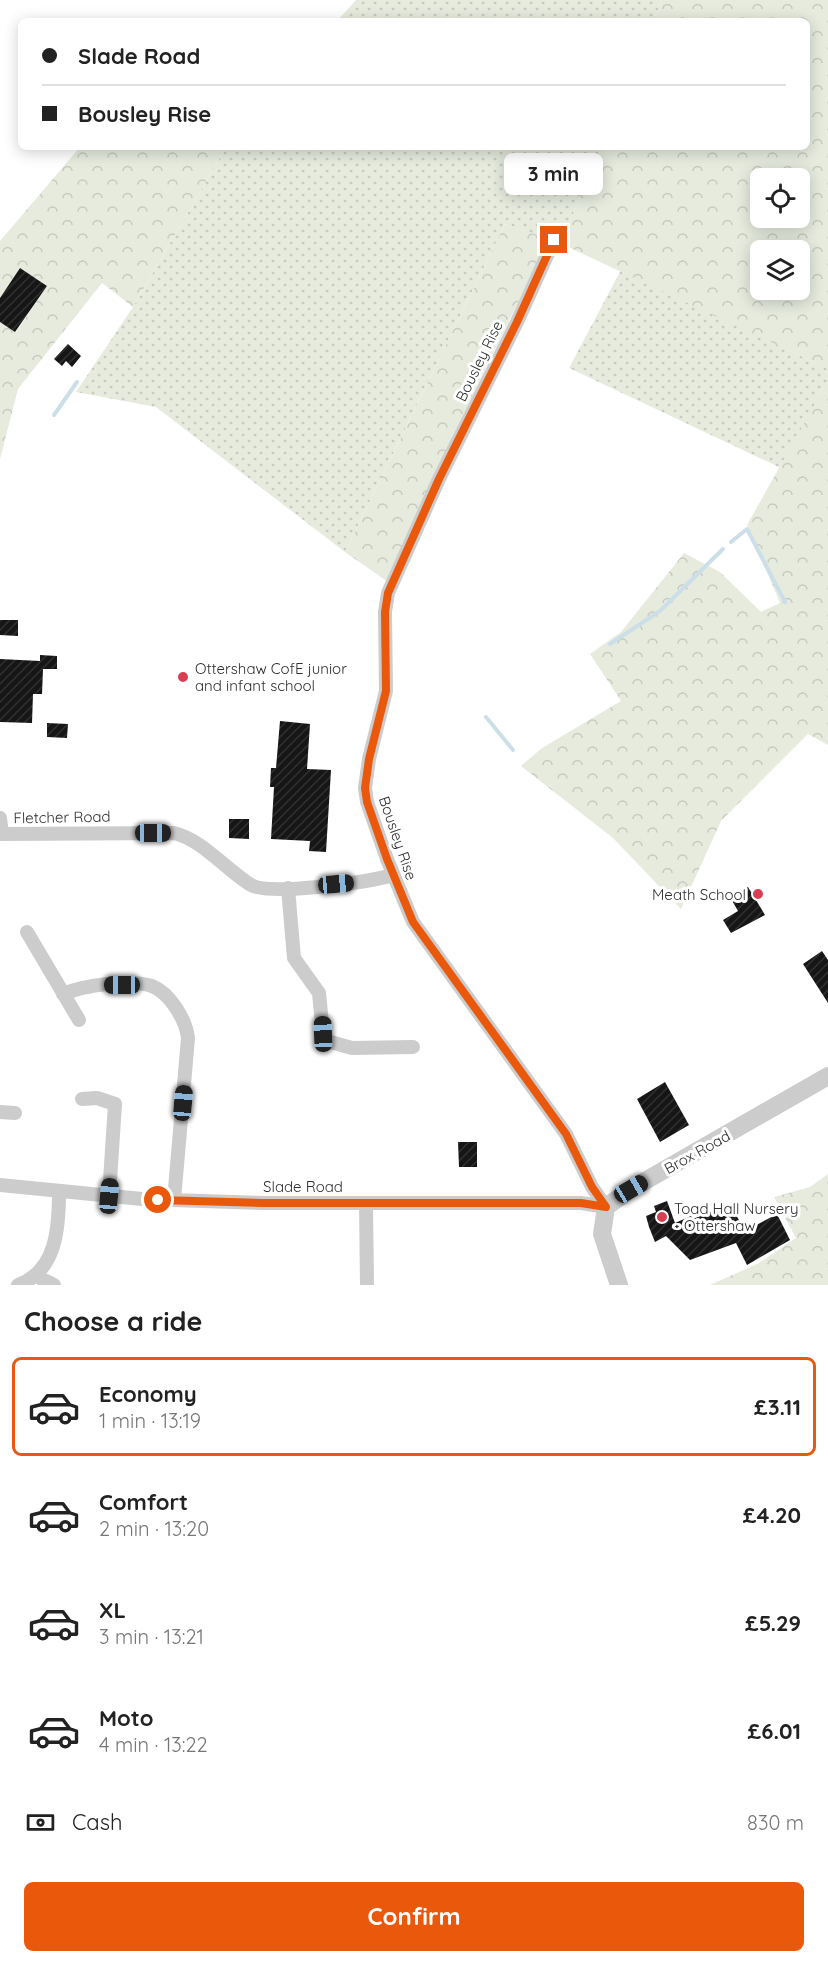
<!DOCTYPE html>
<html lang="en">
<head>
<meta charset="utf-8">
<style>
  :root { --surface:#fff; --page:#f2f2f2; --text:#222; --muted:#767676; --line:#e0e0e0; --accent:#ea580c }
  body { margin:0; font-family:Quicksand,sans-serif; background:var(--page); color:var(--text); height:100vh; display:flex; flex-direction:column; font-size:22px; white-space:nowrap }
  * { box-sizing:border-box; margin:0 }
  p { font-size:20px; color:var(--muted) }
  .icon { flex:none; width:33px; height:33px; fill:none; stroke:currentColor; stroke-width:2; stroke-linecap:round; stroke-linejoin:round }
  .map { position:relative; height:1285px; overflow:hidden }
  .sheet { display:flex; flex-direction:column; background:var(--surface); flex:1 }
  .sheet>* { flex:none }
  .guide { position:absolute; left:18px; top:18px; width:792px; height:132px; border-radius:9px; box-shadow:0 3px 15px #0003; display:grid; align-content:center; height:132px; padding:0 24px; background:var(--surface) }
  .controls { position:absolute; left:750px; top:168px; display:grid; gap:12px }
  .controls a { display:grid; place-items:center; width:60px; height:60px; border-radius:9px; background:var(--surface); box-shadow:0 3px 15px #0003; font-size:30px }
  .end { position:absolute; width:27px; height:27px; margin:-14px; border:8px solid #ea580c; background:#fff; box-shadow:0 0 0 3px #fff }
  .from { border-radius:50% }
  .bubble { position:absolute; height:42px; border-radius:9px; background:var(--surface); box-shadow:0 3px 15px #0003; font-size:20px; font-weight:800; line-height:42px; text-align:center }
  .car { position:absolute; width:18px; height:36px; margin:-18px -9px; border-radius:8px; box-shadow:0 0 4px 2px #0007; background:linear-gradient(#222 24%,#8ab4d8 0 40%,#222 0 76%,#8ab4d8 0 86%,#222 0) }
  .guide b { display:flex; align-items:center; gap:21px; height:57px; font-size:22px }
  .guide b+b { border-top:2px solid var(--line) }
  .guide i { width:15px; height:15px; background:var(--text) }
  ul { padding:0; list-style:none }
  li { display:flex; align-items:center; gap:18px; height:99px; margin:0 12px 9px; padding:0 12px; border:3px solid transparent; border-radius:9px }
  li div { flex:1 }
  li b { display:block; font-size:22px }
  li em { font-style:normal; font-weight:800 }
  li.selected { border-color:var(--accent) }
  li>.icon { width:54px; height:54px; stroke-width:1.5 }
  h2 { padding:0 24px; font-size:27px; line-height:72px }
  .pay { display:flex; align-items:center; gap:15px; height:66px; padding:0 24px; font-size:22px }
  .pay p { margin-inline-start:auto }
  .cta { display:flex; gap:12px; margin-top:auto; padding:12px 24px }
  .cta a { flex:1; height:69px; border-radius:9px; background:var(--accent); color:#fff; font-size:24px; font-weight:800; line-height:69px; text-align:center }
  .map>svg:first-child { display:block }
  .grass { fill:url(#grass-dots) }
  .forest { fill:url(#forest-crowns); fill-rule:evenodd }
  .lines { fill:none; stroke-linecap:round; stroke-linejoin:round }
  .stream { stroke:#ccdfe9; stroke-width:4 }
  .building { fill:url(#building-hatch) }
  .minor { stroke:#ccc; stroke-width:14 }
  .tertiary { stroke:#ccc; stroke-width:18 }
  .route { stroke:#ea580c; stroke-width:8 }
  .poi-dot { fill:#d83f52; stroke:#fff; stroke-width:2 }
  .labels { text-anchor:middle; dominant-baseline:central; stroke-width:6; stroke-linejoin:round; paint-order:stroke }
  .street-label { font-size:15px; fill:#2f2f2f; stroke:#fff }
  .poi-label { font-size:15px; fill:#2f2f2f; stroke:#fff; text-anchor:start }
</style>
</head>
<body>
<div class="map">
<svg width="828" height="1285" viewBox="0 0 828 1285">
  <defs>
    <pattern id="grass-dots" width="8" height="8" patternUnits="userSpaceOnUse" patternTransform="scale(1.5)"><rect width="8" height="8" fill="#e6ebde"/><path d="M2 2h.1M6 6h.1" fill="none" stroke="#c6cabf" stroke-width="1.8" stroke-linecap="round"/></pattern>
    <pattern id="forest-crowns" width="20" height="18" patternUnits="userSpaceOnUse" patternTransform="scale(1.5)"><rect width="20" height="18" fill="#e6ebde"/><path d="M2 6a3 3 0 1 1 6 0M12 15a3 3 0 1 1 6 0" fill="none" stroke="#c6cabf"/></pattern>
    <pattern id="building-hatch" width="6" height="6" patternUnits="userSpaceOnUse" patternTransform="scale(1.5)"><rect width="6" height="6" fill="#161616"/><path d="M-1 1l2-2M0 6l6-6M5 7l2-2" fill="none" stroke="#303030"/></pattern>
  </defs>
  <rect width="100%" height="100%" fill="#fff"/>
  <!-- grass -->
  <path class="grass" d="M356,0H662L653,21H337Z
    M226,147H601L564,236L566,246L505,224L345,552L156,407L76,392L133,307Z
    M621,270L828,369V381L781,468L569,368Z"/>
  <!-- forest -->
  <path class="forest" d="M662,0H828V369L566,246L564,236L601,147H807V21H653ZM760,178H800V218H760ZM760,250H800V290H760Z
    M80,147H226L133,307L102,283L18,389L0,459V322L16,332L47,286L20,268L0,298V241Z
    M505,224L549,239L453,435L388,582L345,552Z
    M828,381V745L808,734L721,821L681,909L613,838L521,766L542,748L621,701L590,654L621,632L684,553L720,572L761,612L780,603L747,525Z
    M828,1174V1285H710L759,1263L796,1238L774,1197L810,1187Z"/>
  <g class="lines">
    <!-- stream -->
    <path class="stream" d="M54,415L77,382
      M731,542L747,529L785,602
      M610,644L660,611L723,549
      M486,717L513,750"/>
  </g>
  <!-- building -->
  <path class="building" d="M20,268L47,286L15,332L0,322V298Z
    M68,344L81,356L72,367L66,361L62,366L54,359Z
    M0,620H18V636L0,635Z
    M40,655L57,656V669H43L42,694H33L32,723L0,722V659L40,661Z
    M280,721L310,724L307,769L331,770L326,852L309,851L310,841L271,839L274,787H270L271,768H276Z
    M47,723L68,724L67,738L47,737Z
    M229,819H249V839L229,838Z
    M748,887L765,915L731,933L723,920L738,911L730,897Z
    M822,951L828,960V1003L803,964Z
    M665,1082L689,1125L660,1142L637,1099Z
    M458,1142H477V1167H459Z
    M667,1201L675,1223L691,1216L693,1219L730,1204L745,1231L777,1214L790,1240L747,1265L736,1243L690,1260L666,1236L655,1242L649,1227L646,1216L656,1212L654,1206Z"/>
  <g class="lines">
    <!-- minor -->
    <path class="minor" d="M554,240L517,322L439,479L388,593L385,612L386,691L369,759L365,788L367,802L387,859L413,922L566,1134L592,1187L606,1207
      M0,818L2,834
      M0,834L174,833C203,840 226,870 251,885C270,896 370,882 393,875
      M288,888L294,958L319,993L323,1034L327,1041L352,1048L413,1047
      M27,932L79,1020
      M63,994C85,985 129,979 152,986C170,993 186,1020 188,1038L174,1200
      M82,1099L97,1098L115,1104L109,1196
      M0,1112L15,1113
      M0,1185L142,1199L263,1203H581L606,1207
      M366,1203L367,1285
      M36,1276L54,1285
      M18,1285C57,1271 59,1227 59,1191"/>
    <!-- tertiary -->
    <path class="tertiary" d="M619,1285L602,1234L606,1207L631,1189L828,1076"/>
  </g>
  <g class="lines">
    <!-- route -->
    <path class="route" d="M158,1200L263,1203H581L606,1207L592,1187L566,1134L413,922L387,859L367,802L365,788L369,759L386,691L385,612L388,593L439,479L517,322L554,240"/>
  </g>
  <!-- markers -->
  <g class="poi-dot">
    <circle cx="183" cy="677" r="6"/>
    <circle cx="758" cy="894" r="6"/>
    <circle cx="662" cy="1217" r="6"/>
  </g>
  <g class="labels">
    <!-- street labels -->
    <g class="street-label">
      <text transform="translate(479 361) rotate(-64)">Bousley Rise</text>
      <text transform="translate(62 817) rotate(-1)">Fletcher Road</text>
      <text transform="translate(398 838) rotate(71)">Bousley Rise</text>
      <text transform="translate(697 1152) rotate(-29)">Brox Road</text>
      <text x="303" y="1186">Slade Road</text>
    </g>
    <!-- poi labels -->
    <g class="poi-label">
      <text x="195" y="668">Ottershaw CofE junior<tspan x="195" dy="17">and infant school</tspan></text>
      <text x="746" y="894" text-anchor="end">Meath School</text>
      <text x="674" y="1208">Toad Hall Nursery<tspan x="674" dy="17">- Ottershaw</tspan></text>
    </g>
  </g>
</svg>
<div class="controls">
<a><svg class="icon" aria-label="locate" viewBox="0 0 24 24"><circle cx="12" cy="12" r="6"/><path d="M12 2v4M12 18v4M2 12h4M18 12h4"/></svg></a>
<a><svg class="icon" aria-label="layers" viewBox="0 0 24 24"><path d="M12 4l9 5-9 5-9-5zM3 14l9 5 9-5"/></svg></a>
</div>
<i class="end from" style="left:158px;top:1200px"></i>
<i class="end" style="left:554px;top:240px"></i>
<div class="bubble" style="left:504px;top:153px;width:99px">3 min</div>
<i class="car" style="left:153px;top:833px;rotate:90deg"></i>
<i class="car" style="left:336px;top:884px;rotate:85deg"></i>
<i class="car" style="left:122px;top:985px;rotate:270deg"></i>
<i class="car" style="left:323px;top:1034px;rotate:358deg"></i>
<i class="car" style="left:183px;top:1103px;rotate:5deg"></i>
<i class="car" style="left:631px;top:1189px;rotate:60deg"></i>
<i class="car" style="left:109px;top:1196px;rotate:5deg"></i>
<div class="guide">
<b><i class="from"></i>Slade Road</b>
<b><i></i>Bousley Rise</b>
</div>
</div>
<section class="sheet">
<h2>Choose a ride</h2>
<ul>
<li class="selected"><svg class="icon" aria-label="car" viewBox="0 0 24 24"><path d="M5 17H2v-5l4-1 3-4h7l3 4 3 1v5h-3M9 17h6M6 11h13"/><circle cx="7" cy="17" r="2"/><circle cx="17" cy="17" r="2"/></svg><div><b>Economy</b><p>1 min · 13:19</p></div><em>£3.11</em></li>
<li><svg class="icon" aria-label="car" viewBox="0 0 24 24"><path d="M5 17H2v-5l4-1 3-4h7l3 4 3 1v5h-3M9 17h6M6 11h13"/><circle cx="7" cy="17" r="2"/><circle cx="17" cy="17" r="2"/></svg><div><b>Comfort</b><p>2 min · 13:20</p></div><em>£4.20</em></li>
<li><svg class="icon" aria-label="car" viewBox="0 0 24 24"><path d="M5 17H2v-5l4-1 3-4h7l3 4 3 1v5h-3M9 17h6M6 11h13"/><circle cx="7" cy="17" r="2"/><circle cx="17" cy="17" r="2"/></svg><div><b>XL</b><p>3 min · 13:21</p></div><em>£5.29</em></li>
<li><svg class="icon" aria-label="car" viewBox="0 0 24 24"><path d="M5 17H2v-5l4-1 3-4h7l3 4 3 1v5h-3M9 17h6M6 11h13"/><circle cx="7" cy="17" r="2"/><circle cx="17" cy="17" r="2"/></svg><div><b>Moto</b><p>4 min · 13:22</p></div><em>£6.01</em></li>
</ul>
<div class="pay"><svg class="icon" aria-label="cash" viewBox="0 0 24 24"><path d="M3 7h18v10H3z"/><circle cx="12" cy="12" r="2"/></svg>Cash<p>830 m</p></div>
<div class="cta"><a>Confirm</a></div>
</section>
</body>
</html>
